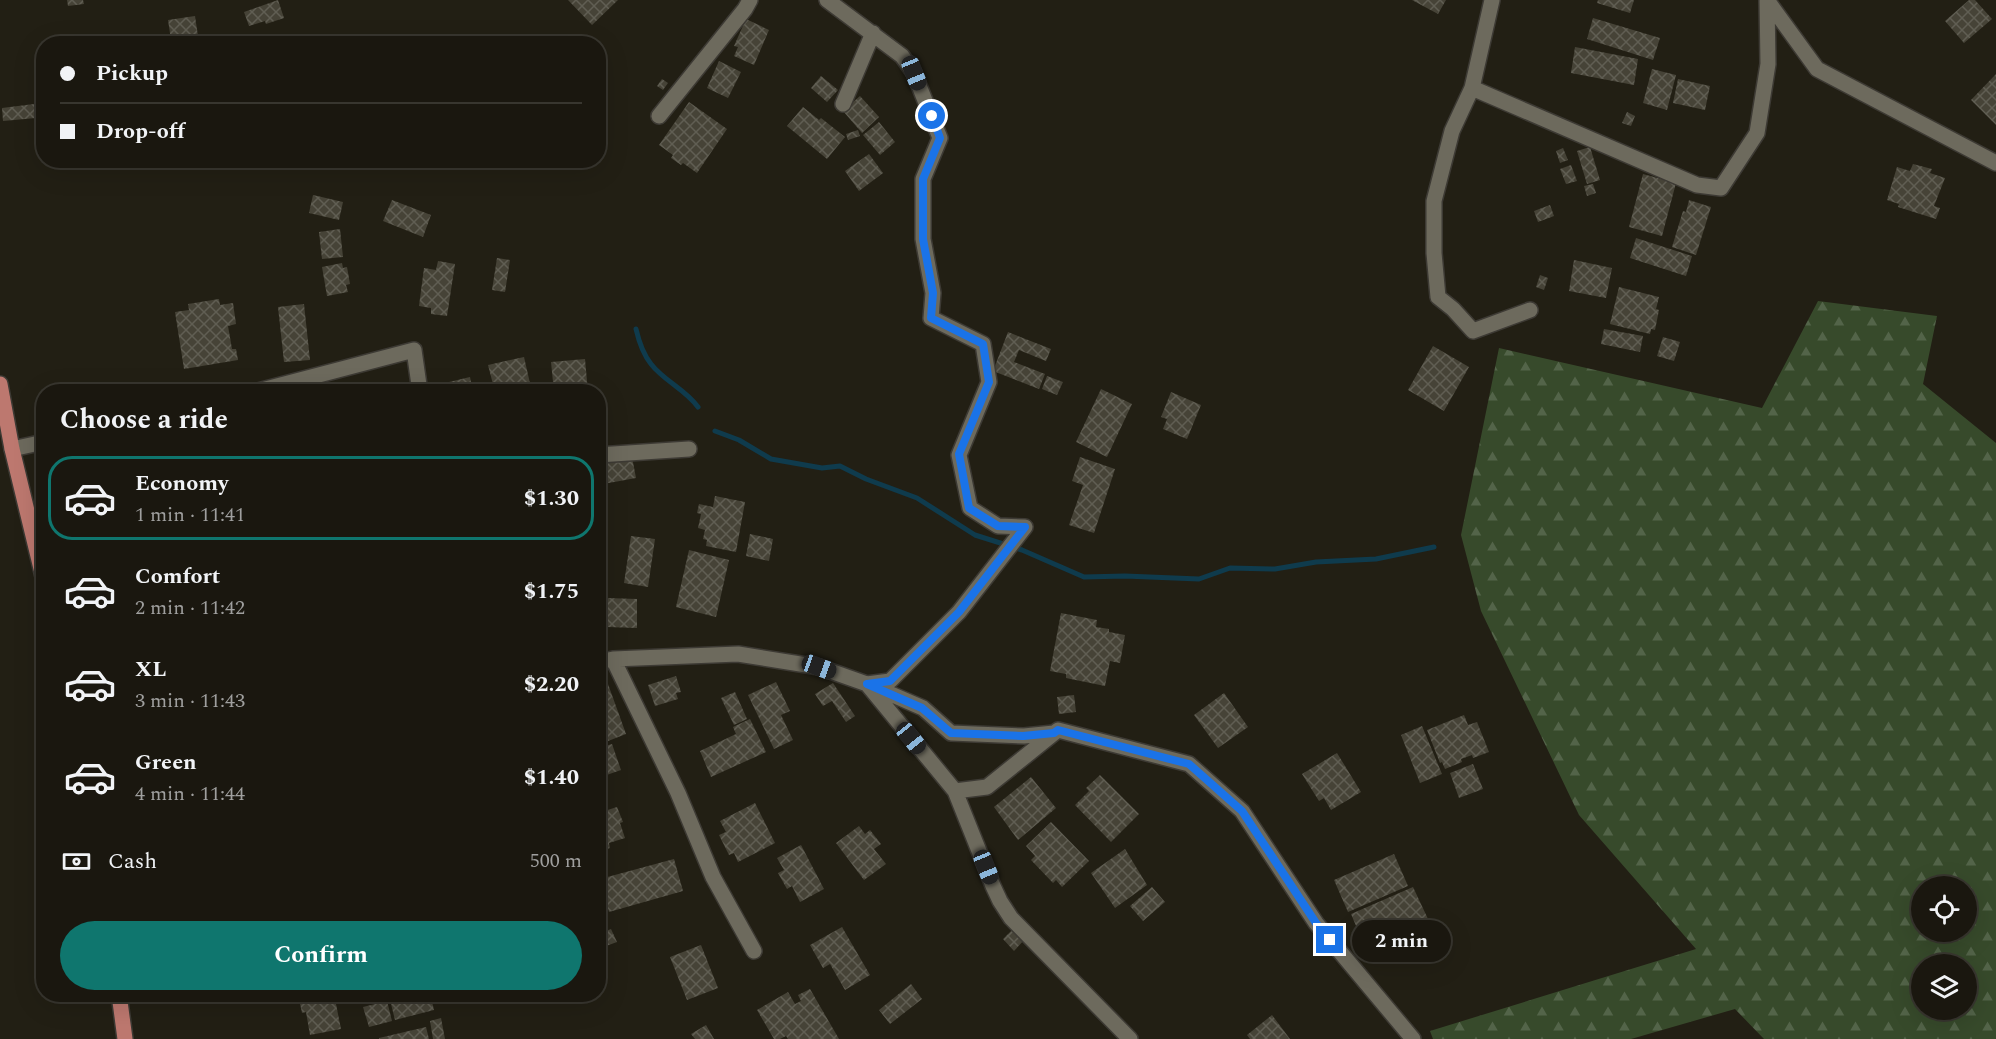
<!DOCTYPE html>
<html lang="en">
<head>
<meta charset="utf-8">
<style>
  :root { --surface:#1a170f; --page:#27241d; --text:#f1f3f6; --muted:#9f9f9e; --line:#38362f; --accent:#0f766e }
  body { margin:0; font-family:Spectral,serif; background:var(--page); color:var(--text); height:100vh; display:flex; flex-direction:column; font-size:22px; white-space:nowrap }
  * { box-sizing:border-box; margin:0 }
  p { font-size:20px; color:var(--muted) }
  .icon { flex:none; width:33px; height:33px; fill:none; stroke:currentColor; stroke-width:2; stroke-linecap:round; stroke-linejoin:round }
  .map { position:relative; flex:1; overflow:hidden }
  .details { position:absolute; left:36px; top:384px; width:570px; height:618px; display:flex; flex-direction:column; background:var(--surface); border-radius:24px; box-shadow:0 6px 24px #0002,0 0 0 2px var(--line) }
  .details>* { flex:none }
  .banner { position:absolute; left:36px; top:36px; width:570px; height:132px; border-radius:24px; box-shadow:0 6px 24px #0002,0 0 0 2px var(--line); display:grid; align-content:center; height:132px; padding:0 24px; background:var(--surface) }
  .controls { position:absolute; left:1911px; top:876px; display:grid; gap:12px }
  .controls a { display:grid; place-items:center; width:66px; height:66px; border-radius:50%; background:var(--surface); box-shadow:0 6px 24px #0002,0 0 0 2px var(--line); font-size:30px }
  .end { position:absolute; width:27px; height:27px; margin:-14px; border:8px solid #1a73e8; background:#fff; box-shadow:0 0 0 3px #fff }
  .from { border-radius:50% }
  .bubble { position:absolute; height:42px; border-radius:21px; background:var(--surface); box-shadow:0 6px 24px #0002,0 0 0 2px var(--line); font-size:20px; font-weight:700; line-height:42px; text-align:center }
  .car { position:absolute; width:18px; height:36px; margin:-18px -9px; border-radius:8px; box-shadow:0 0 4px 2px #0007; background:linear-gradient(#222 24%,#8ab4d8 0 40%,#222 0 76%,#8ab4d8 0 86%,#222 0) }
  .banner b { display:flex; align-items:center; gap:21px; height:57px; font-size:22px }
  .banner b+b { border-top:2px solid var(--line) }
  .banner i { width:15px; height:15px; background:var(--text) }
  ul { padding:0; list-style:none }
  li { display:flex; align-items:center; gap:18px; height:84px; margin:0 12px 9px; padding:0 12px; border:3px solid transparent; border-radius:24px }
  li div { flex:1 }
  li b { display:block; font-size:22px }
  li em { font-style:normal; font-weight:700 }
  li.active { border-color:var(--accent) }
  li>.icon { width:54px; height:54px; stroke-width:1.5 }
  h2 { padding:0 24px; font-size:27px; line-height:72px }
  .pay { display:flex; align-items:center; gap:15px; height:66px; padding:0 24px; font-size:22px }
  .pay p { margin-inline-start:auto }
  .action { display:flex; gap:12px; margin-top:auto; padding:12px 24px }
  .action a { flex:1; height:69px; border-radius:36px; background:var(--accent); color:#fff; font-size:24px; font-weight:700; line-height:69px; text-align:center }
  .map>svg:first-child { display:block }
  .forest { fill:url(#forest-firs); fill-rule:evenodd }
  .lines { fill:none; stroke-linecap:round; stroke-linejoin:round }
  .stream { stroke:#0f3b4d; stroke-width:5 }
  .building { fill:url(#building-cross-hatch) }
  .minor-casing { stroke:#3d3a34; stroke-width:18 }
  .primary-casing { stroke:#3d3a34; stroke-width:18 }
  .minor { stroke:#6d6a5d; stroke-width:15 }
  .primary { stroke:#bd786f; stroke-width:15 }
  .route { stroke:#1a73e8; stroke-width:8 }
</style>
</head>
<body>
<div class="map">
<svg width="1996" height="1039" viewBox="0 0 1996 1039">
  <defs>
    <pattern id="forest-firs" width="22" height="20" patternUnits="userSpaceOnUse" patternTransform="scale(1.5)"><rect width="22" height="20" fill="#374a2b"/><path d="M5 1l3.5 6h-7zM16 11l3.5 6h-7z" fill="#536449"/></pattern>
    <pattern id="building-cross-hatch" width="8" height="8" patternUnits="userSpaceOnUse" patternTransform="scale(1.5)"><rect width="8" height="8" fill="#464337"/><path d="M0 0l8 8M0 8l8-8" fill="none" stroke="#605e53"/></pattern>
  </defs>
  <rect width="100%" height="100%" fill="#221f14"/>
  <!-- forest -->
  <path class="forest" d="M1818,301L1937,316L1923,384L1996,443V1039H1764L1735,1009L1631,1039H1433L1430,1031L1696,949L1579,815L1481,611L1461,535L1499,348L1762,408ZM1922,886H1966V932H1922ZM1922,964H1966V1010H1922Z"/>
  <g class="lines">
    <!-- stream -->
    <path class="stream" d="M636,329C639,342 643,354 651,364C664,381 685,389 698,407
      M715,431L739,440L771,459L822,468L840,466L866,479L917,498L975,535L1022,550L1084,577L1125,576L1199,579L1230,568L1275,569L1316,562L1376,559L1434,547"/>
  </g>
  <!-- building -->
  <path class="building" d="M67,0H83L84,4L68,6Z
    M278,0L284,18L266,24L265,21L249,26L244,12Z
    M568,0H618L592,25Z
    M1412,0H1446L1438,14Z
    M1598,0H1634L1630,13L1597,3Z
    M1969,0H1975L1992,19L1964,43L1945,21Z
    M195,16L198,36L171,40L168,20Z
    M1593,18L1660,38L1653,60L1587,39Z
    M746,19L769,30L754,65L734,56L738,47L734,46Z
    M1575,47L1638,59L1634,85L1571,73Z
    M719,61L741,72L728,98L707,88Z
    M1652,69L1676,75L1667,110L1643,103Z
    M1996,74V125L1971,100Z
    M821,76L838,90L827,102L811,88Z
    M662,79L668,83L663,90L657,86Z
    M1678,79L1710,86L1705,110L1673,103Z
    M860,96L879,117L862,133L843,111Z
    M689,102L727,129L697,173L683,163L681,165L671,158L673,155L659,145Z
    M34,104L36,118L3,121L2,108Z
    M803,107L819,120L821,118L845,137L827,159L787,126Z
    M1627,112L1635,116L1631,126L1622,123Z
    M879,122L895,142L880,155L863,135Z
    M858,130L860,136L848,140L846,134Z
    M1590,147L1600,180L1587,184L1577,151Z
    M1563,148L1568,160L1560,163L1556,151Z
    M869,154L883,173L859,191L845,171Z
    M1913,164L1932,169L1930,173L1945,178L1934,206L1940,208L1936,219L1898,207L1899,204L1887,200L1897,167L1910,171Z
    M1571,165L1577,181L1566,184L1560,169Z
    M1643,174L1676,183L1662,236L1629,227Z
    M1593,184L1596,193L1587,196L1584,186Z
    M313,195L343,202L339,220L309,213Z
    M392,200L431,215L423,237L383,221Z
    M1689,200L1711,207L1696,255L1672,247L1683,211L1686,212Z
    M1550,205L1554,216L1538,222L1534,211Z
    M340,229L343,257L322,259L319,232Z
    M1636,238L1692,256L1686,276L1630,258Z
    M497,258L510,260L505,292L492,290Z
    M1574,260L1612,268L1606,298L1569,291Z
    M438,261L455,264L447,316L431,314V308L419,306L424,268L436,270Z
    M342,263L343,268L347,267L350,284L346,285L348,292L327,296L322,267Z
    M1540,275L1548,278L1544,290L1536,287Z
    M1619,287L1659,297L1656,309L1659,310L1655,330L1651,329L1650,334L1610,324Z
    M219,299L220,305L233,303L236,324L228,326L232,349H236L238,360L184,369L175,312L189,310L188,304Z
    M304,304L310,360L284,362L278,307Z
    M1604,329L1643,336L1640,352L1601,344Z
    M1008,332L1051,349L1046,361L1019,350L1014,362L1045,374L1039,389L993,371Z
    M1663,337L1680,342L1674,361L1657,356Z
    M1433,346L1469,367L1444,411L1408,390Z
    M524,357L532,392H495L488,365Z
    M585,359L588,392H554L551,362Z
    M1047,376L1063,382L1057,395L1042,389Z
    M470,377L473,392H451L449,382Z
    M1101,389L1132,404L1107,457L1076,442Z
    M1171,392L1201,405L1187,439L1163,429L1167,419L1161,417Z
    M632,457L636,478L598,485V463Z
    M1080,457L1115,469L1094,533L1069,525L1083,485L1072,481Z
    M715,496L745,502L736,552L706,546L707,540L703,539L705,530L698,528L701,514L697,513L699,504L713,507Z
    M750,534L773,539L769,561L746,556Z
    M631,536L655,539L648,587L624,583Z
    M689,550L729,560L716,617L676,607Z
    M607,598L637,599V628L607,627Z
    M1061,613L1097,620L1096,627L1109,629V632L1125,635L1120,663L1110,661L1105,686L1066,678V674L1050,671Z
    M676,676L681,692L676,693L678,699L655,706L648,685Z
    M776,682L790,711L781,715L793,740L774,749L748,695Z
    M833,683L855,716L846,722L832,701L823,706L815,694Z
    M608,684L626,734L598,745V687Z
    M735,692L747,719L734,725L721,698Z
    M1224,693L1248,727L1218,748L1194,715Z
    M1074,695L1076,712L1059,714L1057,697Z
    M1464,715L1468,725L1477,722L1489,752L1473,758L1472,755L1461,759L1462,762L1445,769L1442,762L1440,763L1427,730Z
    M750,719L766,752L711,777L700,751L736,734L733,727Z
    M1422,726L1442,774L1420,783L1401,735Z
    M612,744L621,770L598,778V748Z
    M1337,753L1361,792L1331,810L1324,798L1319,801L1302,774Z
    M1473,764L1483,789L1459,798L1450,773Z
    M1100,775L1139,814L1111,842L1075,805L1089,791L1086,788Z
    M1031,777L1056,808L1018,840L994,807Z
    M755,803L775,843L738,862L734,853L729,855L719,835L726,832L720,821Z
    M617,807L623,822L620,823L625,838L609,843L610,848L598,852V813Z
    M1051,822L1089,861L1062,887L1056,880L1053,883L1031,860L1035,856L1026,846Z
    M859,826L865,834L870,830L881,844L874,849L886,864L864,880L836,843Z
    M801,845L824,889L800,902L792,886L787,889L778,873L784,870L777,858Z
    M1125,849L1147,885L1115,908L1091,873Z
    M1394,854L1408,886L1348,912L1334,880Z
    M674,859L683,891L609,912L600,879Z
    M1152,887L1165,902L1143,921L1130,906Z
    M1413,887L1428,919L1365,947L1351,914Z
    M842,927L870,975L845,990L830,964L823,968L810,945Z
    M1014,928L1025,939L1014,951L1003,939Z
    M611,929L617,942L598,949V934Z
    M701,945L718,988L687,1000L670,957Z
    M911,984L922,999L890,1024L879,1010Z
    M810,989L839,1039H788L786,1036L780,1039H774L757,1010L788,992L795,1004L801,1001L798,995Z
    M298,994H334L341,1029L310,1035L306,1012L302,1013Z
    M367,994H387V995L368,1000Z
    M395,994H430L434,1010L395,1020L389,996Z
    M387,1001L392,1021L369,1027L363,1007Z
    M1272,1015L1290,1039H1250L1247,1035Z
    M441,1018L445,1039H433L430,1021Z
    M706,1025L714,1039H695L691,1034Z
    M426,1027L429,1039H379V1038Z"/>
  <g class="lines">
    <!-- minor casing -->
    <g class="minor-casing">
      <path id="minor" d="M827,0L902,56L914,73L940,138L923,179V239L933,293L931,318L983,344L989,382L959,455L970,508L998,526L1025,527
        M1492,0L1472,88L1697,185L1721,188L1757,133L1768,64L1767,0
        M1767,0L1817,69L1996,163
        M1472,88L1452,131L1434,201V253L1438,297L1453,309L1473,331L1530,310
        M843,104L873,33
        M659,116L745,9L750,0
        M254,392L414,350L420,392
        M12,449L44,442
        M598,455L689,449
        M613,659L678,793L713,877L754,951
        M598,662L613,659L738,654L819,667L867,684L955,791L987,787L1058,730L1189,764L1242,811L1316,923L1413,1039
        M867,684L890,681L959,612L1025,527
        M870,685L923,708L951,733L1024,736L1054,733
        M955,791L993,886L1000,901L1011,918L1130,1039"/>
    </g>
    <!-- primary casing -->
    <g class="primary-casing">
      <path id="primary" d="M0,384L12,449L44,581
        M119,994L125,1039"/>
    </g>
    <!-- minor -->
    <use href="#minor" class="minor"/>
    <!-- primary -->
    <use href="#primary" class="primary"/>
  </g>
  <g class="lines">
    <!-- route -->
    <path class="route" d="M932,116L940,138L923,179V239L933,293L931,318L983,344L989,382L959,454L969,508L998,526L1025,527L959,612L890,681L867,684L922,708L951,733L1023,736L1054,733L1058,730L1189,764L1242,811L1316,923L1330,940"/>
  </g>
</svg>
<div class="controls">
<a><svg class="icon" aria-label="locate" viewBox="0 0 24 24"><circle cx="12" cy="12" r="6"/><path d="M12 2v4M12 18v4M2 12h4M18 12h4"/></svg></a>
<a><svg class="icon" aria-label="layers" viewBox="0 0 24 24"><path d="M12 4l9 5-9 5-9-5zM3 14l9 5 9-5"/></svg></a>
</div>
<i class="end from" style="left:932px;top:116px"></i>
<i class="end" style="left:1330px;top:940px"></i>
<div class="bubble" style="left:1352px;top:920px;width:99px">2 min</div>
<i class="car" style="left:914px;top:73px;rotate:158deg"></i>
<i class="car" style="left:819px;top:667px;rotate:110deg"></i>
<i class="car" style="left:911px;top:738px;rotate:141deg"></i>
<i class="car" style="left:986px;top:867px;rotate:158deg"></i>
<div class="banner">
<b><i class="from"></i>Pickup</b>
<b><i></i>Drop-off</b>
</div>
<section class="details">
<h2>Choose a ride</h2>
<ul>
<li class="active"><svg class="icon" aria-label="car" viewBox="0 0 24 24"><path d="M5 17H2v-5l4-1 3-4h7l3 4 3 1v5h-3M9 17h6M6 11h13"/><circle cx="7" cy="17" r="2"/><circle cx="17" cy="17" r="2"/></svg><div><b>Economy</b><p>1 min · 11:41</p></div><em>$1.30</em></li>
<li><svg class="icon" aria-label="car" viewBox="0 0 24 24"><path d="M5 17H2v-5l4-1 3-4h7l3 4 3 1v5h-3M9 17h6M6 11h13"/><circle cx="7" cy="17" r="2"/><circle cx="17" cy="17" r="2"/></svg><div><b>Comfort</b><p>2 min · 11:42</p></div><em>$1.75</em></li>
<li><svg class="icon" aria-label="car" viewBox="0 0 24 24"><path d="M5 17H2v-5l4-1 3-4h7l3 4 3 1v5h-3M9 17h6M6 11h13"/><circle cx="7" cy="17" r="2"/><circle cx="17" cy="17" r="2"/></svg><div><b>XL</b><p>3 min · 11:43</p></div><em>$2.20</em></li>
<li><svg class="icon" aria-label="car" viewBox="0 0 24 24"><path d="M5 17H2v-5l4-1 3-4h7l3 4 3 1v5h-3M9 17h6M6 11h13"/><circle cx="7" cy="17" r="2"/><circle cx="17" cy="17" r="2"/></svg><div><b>Green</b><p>4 min · 11:44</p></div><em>$1.40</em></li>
</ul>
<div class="pay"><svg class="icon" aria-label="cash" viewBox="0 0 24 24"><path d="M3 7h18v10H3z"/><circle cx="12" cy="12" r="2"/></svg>Cash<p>500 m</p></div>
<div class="action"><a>Confirm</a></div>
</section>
</div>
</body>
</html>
